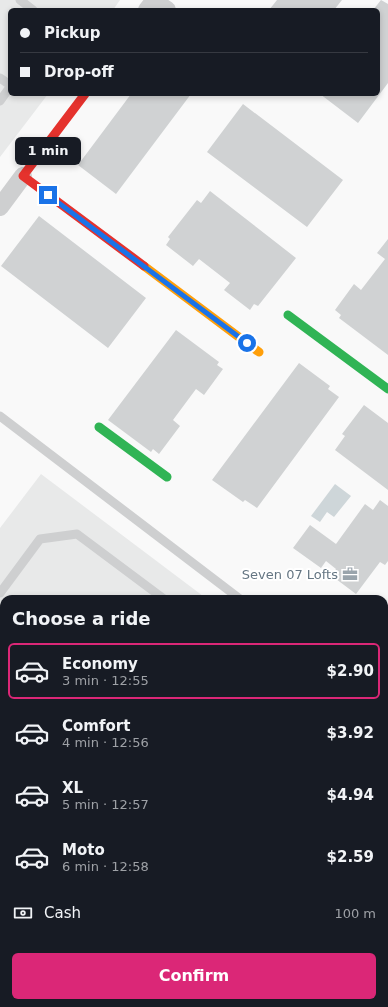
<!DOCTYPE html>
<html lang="en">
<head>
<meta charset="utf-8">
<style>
  :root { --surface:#171b24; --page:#242831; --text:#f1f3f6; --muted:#9ea1a6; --line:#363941; --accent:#db2777 }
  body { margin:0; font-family:"DejaVu Sans",sans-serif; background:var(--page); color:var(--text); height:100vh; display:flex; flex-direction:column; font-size:15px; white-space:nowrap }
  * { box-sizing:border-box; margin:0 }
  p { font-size:13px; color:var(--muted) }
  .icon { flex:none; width:22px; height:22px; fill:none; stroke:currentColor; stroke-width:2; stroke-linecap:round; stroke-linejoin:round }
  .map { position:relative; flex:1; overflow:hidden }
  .details { position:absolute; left:0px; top:595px; width:388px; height:412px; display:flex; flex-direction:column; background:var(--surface); border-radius:12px 12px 0 0; box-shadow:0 2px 6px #0003 }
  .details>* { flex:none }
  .guide { position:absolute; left:8px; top:8px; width:372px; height:88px; border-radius:6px; box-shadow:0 2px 6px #0003; display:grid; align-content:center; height:88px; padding:0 12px; background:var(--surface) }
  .end { position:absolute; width:18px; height:18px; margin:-9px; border:5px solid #1a73e8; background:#fff; box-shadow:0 0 0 2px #fff }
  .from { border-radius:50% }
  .bubble { position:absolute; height:28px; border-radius:6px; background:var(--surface); box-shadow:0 2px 6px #0003; font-size:13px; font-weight:700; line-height:28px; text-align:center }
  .guide b { display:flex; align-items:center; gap:14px; height:38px; font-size:15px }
  .guide b+b { border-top:1px solid var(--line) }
  .guide i { width:10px; height:10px; background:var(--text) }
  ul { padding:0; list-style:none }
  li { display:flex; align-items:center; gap:12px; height:56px; margin:0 8px 6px; padding:0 4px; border:2px solid transparent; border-radius:6px }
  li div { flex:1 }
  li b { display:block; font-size:15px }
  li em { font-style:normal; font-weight:700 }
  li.active { border-color:var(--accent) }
  li>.icon { width:36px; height:36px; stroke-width:1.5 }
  h2 { padding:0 12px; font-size:18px; line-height:48px }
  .pay { display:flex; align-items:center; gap:10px; height:44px; padding:0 12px; font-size:15px }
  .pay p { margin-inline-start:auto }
  .action { display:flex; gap:8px; margin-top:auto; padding:8px 12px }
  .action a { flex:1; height:46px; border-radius:6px; background:var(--accent); color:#fff; font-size:16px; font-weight:700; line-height:46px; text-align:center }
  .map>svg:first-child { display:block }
  .built { fill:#e8e9e9 }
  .green { fill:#e8ebe6 }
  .water { fill:#ced6d9 }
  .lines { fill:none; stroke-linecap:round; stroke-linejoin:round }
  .stream { stroke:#ced6d9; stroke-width:5 }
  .building { fill:#d0d2d3 }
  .lane { stroke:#cecfd0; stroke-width:9 }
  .street { stroke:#cecfd0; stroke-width:18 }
  .fast { stroke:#30b455; stroke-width:9 }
  .slow { stroke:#ff9f0a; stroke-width:9 }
  .jam { stroke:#e5322d; stroke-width:9 }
  .route { stroke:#1a73e8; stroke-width:5 }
  .labels { text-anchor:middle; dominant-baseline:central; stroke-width:4; stroke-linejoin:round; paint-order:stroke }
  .poi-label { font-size:13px; fill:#657683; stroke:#fff; text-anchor:end }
</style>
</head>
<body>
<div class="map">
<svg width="388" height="1007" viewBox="0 0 388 1007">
  <rect width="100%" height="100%" fill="#f9f9f9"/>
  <!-- built -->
  <path class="built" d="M0,0H120L113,10H10V94H48L0,157Z
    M41,474L207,599H4V735L0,732V528Z
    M384,733L388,736V1007H365L359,1003H384Z
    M194,1003H255L261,1007H191Z"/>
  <!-- green -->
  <path class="green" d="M0,805L4,808V1003H194L191,1007H0Z"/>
  <!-- water -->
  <path class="water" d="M335,484L351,496L334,517L327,512L320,522L311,516Z"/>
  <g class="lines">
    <!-- stream -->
    <path class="stream" d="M0,771L4,774
      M306,1003L312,1007"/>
  </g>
  <!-- building -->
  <path class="building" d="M277,0H342L334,10H269Z
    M381,0L388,4V83L358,123L320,94H378V10H373Z
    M131,94H191L116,194L78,165Z
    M243,104L343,180L307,227L207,152Z
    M210,191L296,258L258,306L254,304L250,310L224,290L230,283L199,259L193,266L166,245L170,239L168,237L197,200L201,203Z
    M39,216L146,298L108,348L1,266Z
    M388,239V355L339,318L341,315L335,310L354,284L361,290L385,259L377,253Z
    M176,330L219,362L217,365L223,369L204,395L196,389L173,420L180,426L159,454L153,449L151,452L108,420Z
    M299,363L330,386L328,389L339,397L257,508L245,500L243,502L212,480Z
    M364,405L388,423V490L335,450L345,436L342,434Z
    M380,500L388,506V561L385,565L380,562L356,594L332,576L336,569L326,561L321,568L293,548L310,525L336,544L365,504L373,510Z
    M384,796L388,799V887L384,893Z"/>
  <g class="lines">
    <!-- lane -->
    <path class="lane" d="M20,0L33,10
      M0,78L10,85
      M0,101L10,87
      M0,416L240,599
      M0,593L40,539L77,534L164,599
      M0,690L4,693
      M384,763L388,766
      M384,931L388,926
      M384,984L388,987"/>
    <!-- street -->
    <path class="street" d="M147,10L154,1L167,10
      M0,207L23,176
      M384,708L388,711"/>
    <!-- fast -->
    <path class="fast" d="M288,315L388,389
      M99,427L167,477"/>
    <!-- slow -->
    <path class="slow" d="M144,266L259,352"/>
    <!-- jam -->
    <path class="jam" d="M85,94L23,176L144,266"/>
  </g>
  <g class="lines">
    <!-- route -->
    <path class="route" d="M48,195L247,343"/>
  </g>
  <!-- icons -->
  <defs>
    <g id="office-bare" transform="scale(1.2)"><path d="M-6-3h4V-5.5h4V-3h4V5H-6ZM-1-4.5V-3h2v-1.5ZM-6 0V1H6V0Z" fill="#99a4ac" stroke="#fff" stroke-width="2.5" paint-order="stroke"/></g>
  </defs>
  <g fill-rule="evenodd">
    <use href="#office-bare" x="350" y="574"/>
  </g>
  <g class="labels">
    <!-- poi labels -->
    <g class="poi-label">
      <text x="338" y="574">Seven 07 Lofts</text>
    </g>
  </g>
</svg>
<i class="end from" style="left:247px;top:343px"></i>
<i class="end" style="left:48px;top:195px"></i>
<div class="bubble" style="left:15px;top:137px;width:66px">1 min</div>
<div class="guide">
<b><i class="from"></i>Pickup</b>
<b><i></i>Drop-off</b>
</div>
<section class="details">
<h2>Choose a ride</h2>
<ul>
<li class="active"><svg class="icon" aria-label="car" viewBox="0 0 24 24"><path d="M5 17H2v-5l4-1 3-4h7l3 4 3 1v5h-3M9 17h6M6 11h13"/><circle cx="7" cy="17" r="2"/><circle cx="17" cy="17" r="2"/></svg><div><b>Economy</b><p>3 min · 12:55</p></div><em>$2.90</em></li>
<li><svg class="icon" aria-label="car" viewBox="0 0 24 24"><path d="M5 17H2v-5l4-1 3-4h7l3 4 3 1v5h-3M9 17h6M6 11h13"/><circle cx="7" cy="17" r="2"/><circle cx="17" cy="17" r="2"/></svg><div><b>Comfort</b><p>4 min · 12:56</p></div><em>$3.92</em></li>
<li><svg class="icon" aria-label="car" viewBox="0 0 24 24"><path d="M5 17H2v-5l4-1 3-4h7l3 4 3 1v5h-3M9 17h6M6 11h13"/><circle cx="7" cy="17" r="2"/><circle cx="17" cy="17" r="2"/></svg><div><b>XL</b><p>5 min · 12:57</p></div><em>$4.94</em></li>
<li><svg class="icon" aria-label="car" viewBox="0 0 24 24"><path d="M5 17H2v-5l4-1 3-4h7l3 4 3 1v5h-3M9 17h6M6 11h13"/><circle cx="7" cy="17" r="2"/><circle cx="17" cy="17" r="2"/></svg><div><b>Moto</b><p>6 min · 12:58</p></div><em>$2.59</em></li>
</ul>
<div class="pay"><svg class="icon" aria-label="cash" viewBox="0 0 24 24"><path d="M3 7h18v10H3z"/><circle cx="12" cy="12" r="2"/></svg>Cash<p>100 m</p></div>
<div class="action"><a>Confirm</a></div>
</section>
</div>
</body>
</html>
